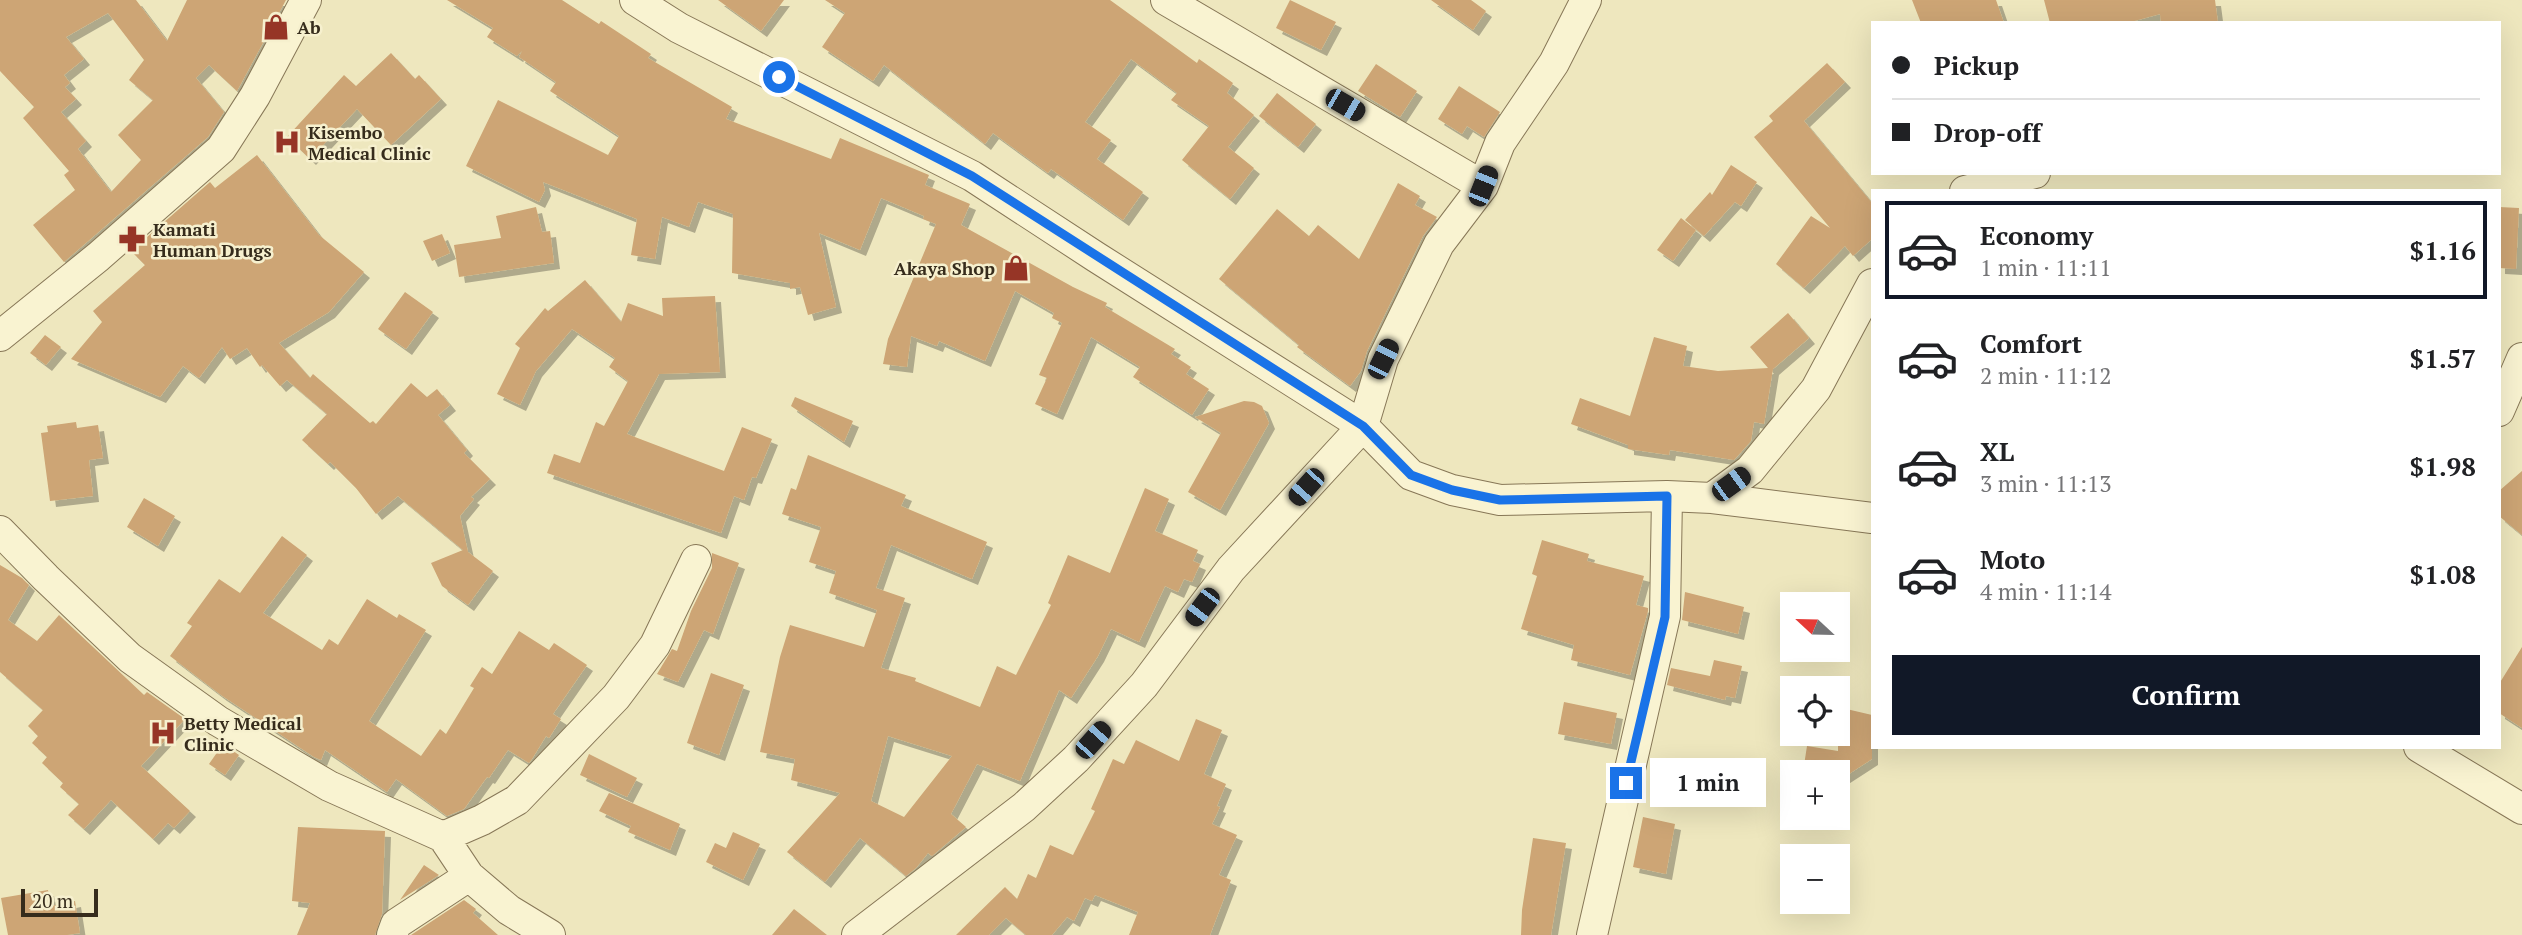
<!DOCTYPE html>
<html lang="en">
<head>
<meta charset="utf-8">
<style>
  :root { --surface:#fff; --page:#f6f6f6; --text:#202124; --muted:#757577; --line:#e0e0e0; --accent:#111827 }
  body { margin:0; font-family:"PT Serif",serif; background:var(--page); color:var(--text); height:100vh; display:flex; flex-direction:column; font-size:26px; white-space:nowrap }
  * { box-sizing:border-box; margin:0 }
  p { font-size:23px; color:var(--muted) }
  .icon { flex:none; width:38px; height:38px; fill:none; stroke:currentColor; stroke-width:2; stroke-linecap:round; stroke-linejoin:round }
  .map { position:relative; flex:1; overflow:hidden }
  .sheet { position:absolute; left:1871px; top:189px; width:630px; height:560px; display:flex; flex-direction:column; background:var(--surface); border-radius:0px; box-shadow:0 7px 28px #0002 }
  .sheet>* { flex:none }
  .banner { position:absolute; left:1871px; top:21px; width:630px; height:154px; border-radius:0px; box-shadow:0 7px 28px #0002; display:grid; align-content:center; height:154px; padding:0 21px; background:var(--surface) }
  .needle { width:46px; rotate:292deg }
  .controls { position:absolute; left:1780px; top:592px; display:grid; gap:14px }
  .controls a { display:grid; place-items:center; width:70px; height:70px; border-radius:0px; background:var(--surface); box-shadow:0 7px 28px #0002; font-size:35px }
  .scale { position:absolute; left:21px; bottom:18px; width:77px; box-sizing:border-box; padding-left:7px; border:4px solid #362c1c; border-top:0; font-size:19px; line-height:24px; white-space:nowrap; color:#362c1c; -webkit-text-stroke:5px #f6f0ce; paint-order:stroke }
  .end { position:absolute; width:32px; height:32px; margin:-16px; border:9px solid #1a73e8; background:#fff; box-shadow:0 0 0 4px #fff }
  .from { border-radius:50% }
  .bubble { position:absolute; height:49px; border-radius:0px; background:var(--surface); box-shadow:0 7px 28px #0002; font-size:23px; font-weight:800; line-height:49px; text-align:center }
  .car { position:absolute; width:21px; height:42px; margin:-21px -10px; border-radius:9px; box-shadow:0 0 5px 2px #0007; background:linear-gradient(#222 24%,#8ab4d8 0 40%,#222 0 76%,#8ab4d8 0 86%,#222 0) }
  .banner b { display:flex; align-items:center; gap:24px; height:66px; font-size:26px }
  .banner b+b { border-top:2px solid var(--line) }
  .banner i { width:18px; height:18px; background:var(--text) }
  ul { padding:12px 0 0; list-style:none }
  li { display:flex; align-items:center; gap:21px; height:98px; margin:0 14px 10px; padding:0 7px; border:4px solid transparent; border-radius:0px }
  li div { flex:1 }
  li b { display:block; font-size:26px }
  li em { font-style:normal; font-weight:800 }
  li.selected { border-color:var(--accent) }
  li>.icon { width:63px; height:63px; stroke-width:1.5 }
  .primary-button { display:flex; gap:14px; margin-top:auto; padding:14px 21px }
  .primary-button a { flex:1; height:80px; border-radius:0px; background:var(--accent); color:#fff; font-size:28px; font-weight:800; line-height:80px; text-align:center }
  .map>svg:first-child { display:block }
  .building { fill:#cda574; fill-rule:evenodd; filter:url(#shadow) }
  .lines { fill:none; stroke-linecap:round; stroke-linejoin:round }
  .minor-casing { stroke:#877757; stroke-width:32 }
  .minor { stroke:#f9f3d1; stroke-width:30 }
  .route { stroke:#1a73e8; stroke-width:9 }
  .labels { text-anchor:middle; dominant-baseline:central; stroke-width:5; stroke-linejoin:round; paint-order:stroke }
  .poi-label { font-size:18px; font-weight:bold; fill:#362c1c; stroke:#f6f0ce; text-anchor:start }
</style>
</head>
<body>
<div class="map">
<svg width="2522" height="935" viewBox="0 0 2522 935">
  <defs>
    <filter id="shadow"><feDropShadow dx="6" dy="6" stdDeviation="0" flood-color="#0004"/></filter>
  </defs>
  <rect width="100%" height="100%" fill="#eee7be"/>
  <!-- building -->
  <path class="building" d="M0,0H136L167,41L187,0H286L237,91L209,65L196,78L224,112L208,137L64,262L33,225L75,190L64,175L69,171L23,118L34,107L0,71ZM108,13L144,60L129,80L153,100L118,135L141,160L111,192L78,149L86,141L61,112L76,99L65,87L70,83L64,75L84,59L66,37Z
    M447,0H562L599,24L601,21L651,54L648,58L732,107L726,119L831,159L840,138L929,175L925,185L970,204L961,225L1073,287L1107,303L1105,307L1175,349L1171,354L1191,367L1186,374L1209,389L1192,415L1133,377L1140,367L1091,337L1057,414L1035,404L1047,378L1039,375L1062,323L1052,318L1054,313L1015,291L985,361L939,341L937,346L911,336L907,367L883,364L888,339L936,224L923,219L924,216L881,198L860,250L819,233L836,307L808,315L800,287L790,289V283L732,273L733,214L698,202L689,227L662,217L655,259L631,255L637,219L543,182L545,190L539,202L466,166L498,100L608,155L619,136L550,91L556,82L519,57L522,51L517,56L487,37L493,28Z
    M718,0H784L761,31Z
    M825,0H1110L1197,63L1199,59L1233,83L1227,93L1254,115L1228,147L1254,168L1230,199L1182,160L1209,126L1171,100L1177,93L1131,59L1085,122L1111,140L1097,159L1143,192L1123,220L1051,169L1048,173L993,133L985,144L884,65L873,81L822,47L845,13Z
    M1290,0L1336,22L1321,50L1276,28Z
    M1431,0H1471L1486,11L1473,30Z
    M1912,0H1996L2004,23H1921Z
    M2044,0H2215L2218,23H2161L2160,14L2127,23H2050Z
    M391,53L415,79L419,75L441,99L391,145L357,109L310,159L287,137L344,75L356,86Z
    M1827,63L1845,82L1804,121L1872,203V239L1853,256L1845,246L1804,288L1776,264L1811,216L1830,228L1754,137L1773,121L1769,116Z
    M1376,64L1417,91L1400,117L1358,91Z
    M1459,86L1500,112L1484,137L1467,126L1462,134L1438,119Z
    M1277,93L1316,124L1298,147L1259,116Z
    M257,155L319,235L364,272L329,312L279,343L310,378L313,374L370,423L373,421L376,424L411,383L427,397L437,389L450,405L438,415L467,450L464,453L490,479L471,497L474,499L460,516L468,552L493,571L468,605L442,586L431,563L463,550L398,496L376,514L356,488L330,462L328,464L302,440L327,414L287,380L280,386L262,365L260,367L247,348L230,359L222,347L199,378L183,366L160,397L71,359L102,322L93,311L145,265L131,251L210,182L215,188Z
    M1731,165L1757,182L1741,206L1735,202L1704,236L1685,220L1710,192L1712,195Z
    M1398,183L1420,196L1415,205L1437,217L1423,236L1367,351L1361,371L1350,386L1297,347L1299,345L1219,279L1277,209L1309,236L1318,225L1359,259Z
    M536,207L542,232L550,231L554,263L459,277L454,245L501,238L496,216Z
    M2499,207L2519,208L2516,269L2499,268Z
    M1681,218L1696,230L1673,261L1657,250Z
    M442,234L450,253L432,261L423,241Z
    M585,280L621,322L628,303L663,316L662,298L715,296L720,372L659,374L627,434L724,471L742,427L772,439L756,478L752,477L744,500L734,496L721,533L547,473L554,454L580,463L596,422L604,426L628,381L609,367L615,358L572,329L536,371L520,405L497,394L520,348L515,344L545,308L548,311Z
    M405,292L433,312L406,349L378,329Z
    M1788,313L1809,338L1773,369L1764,424L1754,422L1751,441L1734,460L1670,450L1669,455L1628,449V445L1571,424L1580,398L1630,416L1654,337L1687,346L1683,366L1718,371L1768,368L1750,347Z
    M45,335L61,347L46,365L30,353Z
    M795,397L853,421L844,442L791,406Z
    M1244,401L1254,402L1262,406L1269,423L1220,510L1188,492L1221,433L1195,417Z
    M76,422L77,428L98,425L103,458L89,460L93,496L50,501L41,433L48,432L47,426Z
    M808,455L906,495L901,506L987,542L972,579L891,545L876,588L905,598L881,668L916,678L915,681L980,707L997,666L1016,675L1051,605L1048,603L1068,555L1110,573L1145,488L1169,499L1155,531L1198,550L1193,561L1200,564L1192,582L1184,579L1178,592L1165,586L1139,642L1111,629L1098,656L1071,698L1059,690L1020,781L977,764L951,814L966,827L932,856L928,853L916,868L906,876L860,838L825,882L787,852L840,793L791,780L795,759L760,752L780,657L790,625L864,647L877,610L829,593L836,571L809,562L821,527L782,514L791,488L796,490ZM888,736L952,756L904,817L871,801Z
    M2522,471V535L2499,516V491Z
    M144,498L175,516L158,546L127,527Z
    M282,536L307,555L263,613L322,650L329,639L338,645L367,599L397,618L399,614L426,630L369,721L421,756L440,729L446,734L474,688L470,686L482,667L492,674L519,631L549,650L554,643L587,665L553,714L561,719L549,738L546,736L532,759L529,763L508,750L489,778L487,777L464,809L447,816L396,779L387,792L325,750L321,760L314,757L221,695L170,656L192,626L187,623L219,579L240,593Z
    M1542,540L1589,554L1587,561L1644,576L1636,605L1648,608V611L1630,675L1571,660L1574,645L1521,629L1537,576L1532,574Z
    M712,553L739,563L713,634L704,630L678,682L657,674L672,649L677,651L691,611L712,568Z
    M0,565L22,578L29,585L8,620L37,641L59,615L144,695L147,692L185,719L141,766L190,811L174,828L168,823L153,839L111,800L84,829L68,815L79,804L60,787L63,783L42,763L47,757L32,743L38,736L28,726L43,710L0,672Z
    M1685,592L1744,607L1738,634L1682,620Z
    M2522,647V728L2499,713V684Z
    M1714,660L1742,666L1735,698L1726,696L1725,700L1667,685L1671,668L1710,676Z
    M711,673L744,685L719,755L687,743Z
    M1564,702L1617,713L1611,744L1558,734Z
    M1838,707L1872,715V759L1838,781V772H1803L1807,746L1838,751Z
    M1196,719L1222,730L1204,774L1226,784L1217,806L1220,807L1212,824L1237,835L1219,875L1231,880L1210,935H1129L1138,912L1095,895L1092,901L1085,898L1074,921L1067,917L1052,935H1026L1006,918L989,935H956L1005,887L1017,899L1028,874L1036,878L1050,845L1073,855L1095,811L1091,809L1113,759L1124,764L1136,740L1179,761Z
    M223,744L239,755L225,775L209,764Z
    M589,754L637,778L627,797L580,775Z
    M609,793L680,824L670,850L628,832L631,826L599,811Z
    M1643,817L1675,824L1666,874L1633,867Z
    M298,827L385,831L382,914L375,935H297L310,903L292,901Z
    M733,832L760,844L743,880L706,862L715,843L726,848Z
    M1533,838L1566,843L1551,935H1521L1522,910Z
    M424,865L439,875L400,900Z
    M48,890L51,906L75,901L80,933L67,935H8L1,898Z
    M464,900L476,909L473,913L498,935H411Z
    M794,909L827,935H772Z"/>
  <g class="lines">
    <!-- minor casing -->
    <g class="minor-casing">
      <path id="minor" d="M635,0L679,28L972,176L1096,257L1363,426L1411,475L1452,490L1500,500L1667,496L1712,498L1872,518
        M1166,0L1483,186
        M1965,191L2035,173
        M0,336L98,257L221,149L255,96L306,0
        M2499,411L2522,358
        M1712,498L1750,470L1816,389L1872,284
        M0,531L46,578L130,658L218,721L329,786L443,837L469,876L509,910L550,935
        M2419,747L2522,809
        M443,837L482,820L517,800L616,697L655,645L696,560
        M392,935L396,924L469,876
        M857,935L1024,807L1076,759L1144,685L1231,569L1363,426L1383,359L1439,244L1483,186L1500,143L1554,63L1586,0
        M1592,935L1665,616L1667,496"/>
    </g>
    <!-- minor -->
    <use href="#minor" class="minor"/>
  </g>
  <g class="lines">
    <!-- route -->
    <path class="route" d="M779,77L972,176L1363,426L1411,475L1452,490L1500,500L1667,496L1665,617L1626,783"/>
  </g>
  <!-- icons -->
  <defs>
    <g id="shop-bare" transform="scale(2.1)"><path d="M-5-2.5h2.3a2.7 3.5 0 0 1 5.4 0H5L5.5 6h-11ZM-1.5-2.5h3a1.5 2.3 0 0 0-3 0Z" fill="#963526" stroke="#f6f0ce" stroke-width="2.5" paint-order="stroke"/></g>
    <g id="hospital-bare" transform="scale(2.1)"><path d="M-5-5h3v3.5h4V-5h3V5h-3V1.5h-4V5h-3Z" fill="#963526" stroke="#f6f0ce" stroke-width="2.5" paint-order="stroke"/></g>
    <g id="pharmacy-bare" transform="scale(2.1)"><path d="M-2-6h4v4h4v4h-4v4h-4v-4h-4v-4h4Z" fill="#963526" stroke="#f6f0ce" stroke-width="2.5" paint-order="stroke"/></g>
  </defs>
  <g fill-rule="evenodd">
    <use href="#shop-bare" x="276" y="27"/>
    <use href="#hospital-bare" x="287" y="142"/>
    <use href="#pharmacy-bare" x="132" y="239"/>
    <use href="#shop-bare" x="1016" y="268"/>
    <use href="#hospital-bare" x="163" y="733"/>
  </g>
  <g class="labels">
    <!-- poi labels -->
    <g class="poi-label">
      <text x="297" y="27">Ab</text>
      <text x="308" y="132">Kisembo<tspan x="308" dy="21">Medical Clinic</tspan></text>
      <text x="153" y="229">Kamati<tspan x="153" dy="21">Human Drugs</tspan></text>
      <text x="995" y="268" text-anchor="end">Akaya Shop</text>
      <text x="184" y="723">Betty Medical<tspan x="184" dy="21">Clinic</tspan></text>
    </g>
  </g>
</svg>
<div class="controls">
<a><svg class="needle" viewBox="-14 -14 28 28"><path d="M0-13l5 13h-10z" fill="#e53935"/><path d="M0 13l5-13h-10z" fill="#757577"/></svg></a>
<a><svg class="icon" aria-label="locate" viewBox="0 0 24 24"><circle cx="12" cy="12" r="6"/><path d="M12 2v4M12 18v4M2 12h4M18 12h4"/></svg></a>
<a>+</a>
<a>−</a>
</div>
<div class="scale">20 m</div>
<i class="end from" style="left:779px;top:77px"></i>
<i class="end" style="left:1626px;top:783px"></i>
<div class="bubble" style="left:1650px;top:758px;width:116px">1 min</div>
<i class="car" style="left:1345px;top:105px;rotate:120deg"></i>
<i class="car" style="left:1483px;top:186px;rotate:22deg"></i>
<i class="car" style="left:1383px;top:359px;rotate:26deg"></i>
<i class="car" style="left:1731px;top:484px;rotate:54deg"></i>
<i class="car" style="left:1306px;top:487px;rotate:222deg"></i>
<i class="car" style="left:1202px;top:607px;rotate:217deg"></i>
<i class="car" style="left:1093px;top:740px;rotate:42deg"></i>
<div class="banner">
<b><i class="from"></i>Pickup</b>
<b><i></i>Drop-off</b>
</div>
<section class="sheet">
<ul>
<li class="selected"><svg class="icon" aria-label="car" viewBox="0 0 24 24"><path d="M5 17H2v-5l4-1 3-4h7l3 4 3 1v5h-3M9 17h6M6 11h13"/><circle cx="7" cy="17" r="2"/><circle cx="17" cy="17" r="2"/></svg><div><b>Economy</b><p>1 min · 11:11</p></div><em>$1.16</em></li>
<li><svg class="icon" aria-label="car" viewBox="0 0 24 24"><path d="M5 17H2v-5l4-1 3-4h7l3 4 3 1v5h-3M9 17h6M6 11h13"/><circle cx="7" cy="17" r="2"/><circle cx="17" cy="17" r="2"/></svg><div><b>Comfort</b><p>2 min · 11:12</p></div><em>$1.57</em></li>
<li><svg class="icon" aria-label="car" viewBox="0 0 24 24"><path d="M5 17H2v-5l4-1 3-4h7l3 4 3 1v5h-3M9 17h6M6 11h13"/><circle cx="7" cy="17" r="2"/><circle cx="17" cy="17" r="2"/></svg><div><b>XL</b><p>3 min · 11:13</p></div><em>$1.98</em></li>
<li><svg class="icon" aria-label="car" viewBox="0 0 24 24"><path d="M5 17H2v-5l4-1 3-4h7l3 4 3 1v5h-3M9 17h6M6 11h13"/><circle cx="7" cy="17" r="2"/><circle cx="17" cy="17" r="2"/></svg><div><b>Moto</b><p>4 min · 11:14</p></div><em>$1.08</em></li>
</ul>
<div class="primary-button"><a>Confirm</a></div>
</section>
</div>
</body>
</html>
